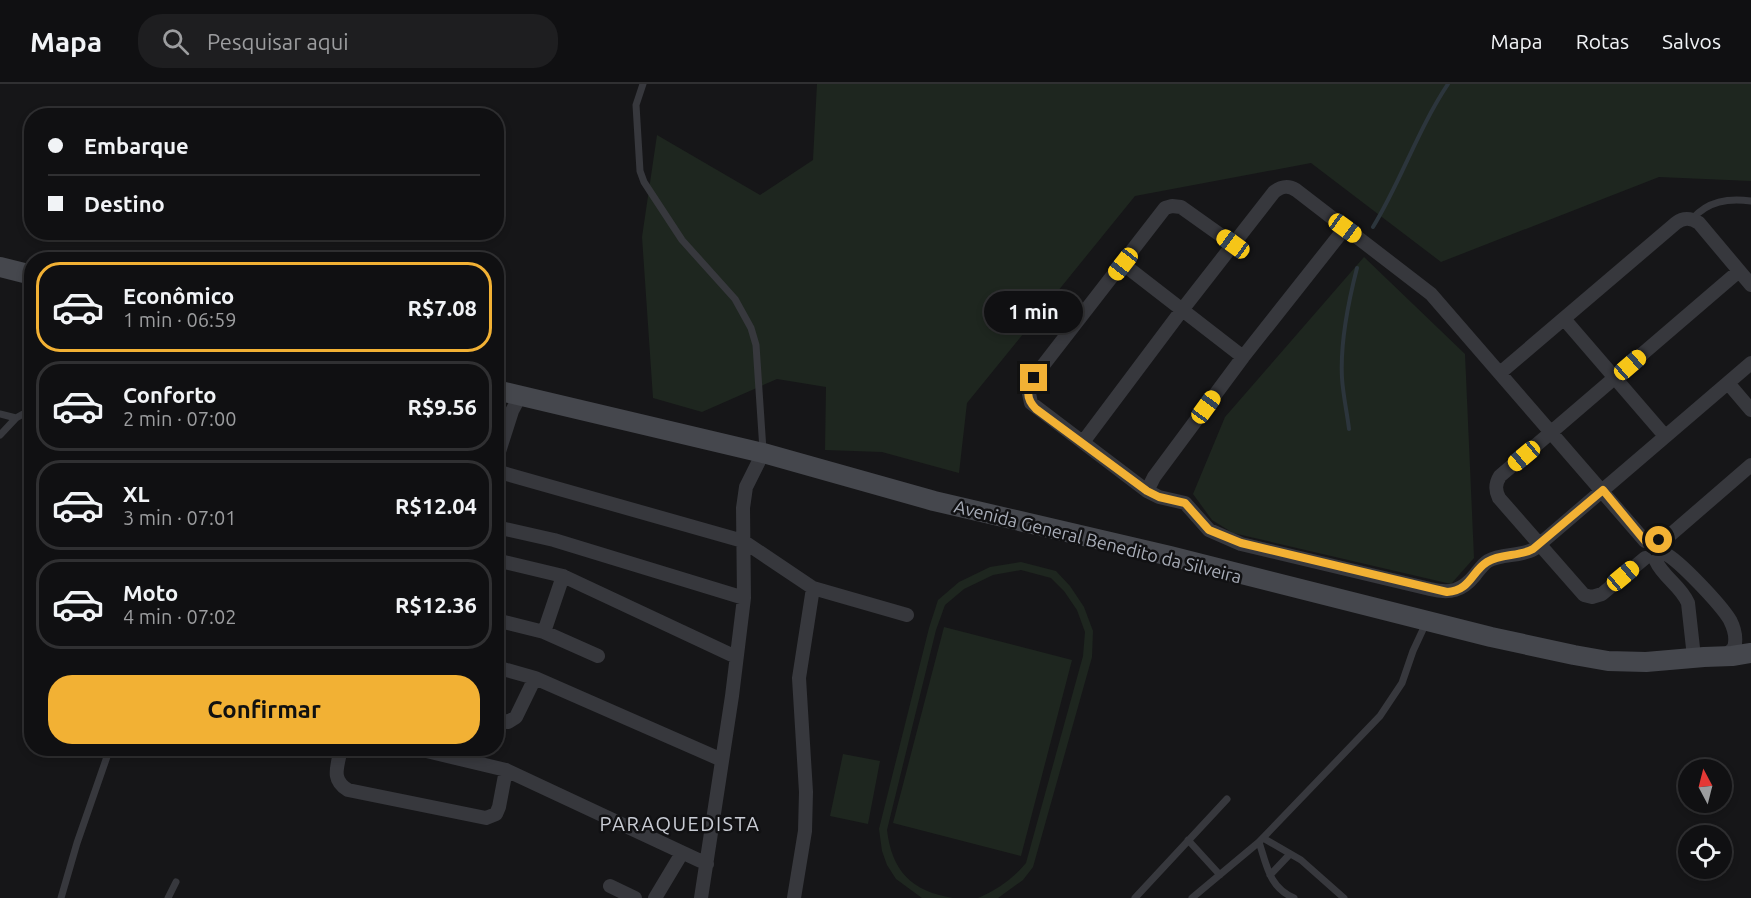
<!DOCTYPE html>
<html lang="pt">
<head>
<meta charset="utf-8">
<style>
  :root { --surface:#101012; --page:#1e1e20; --text:#f1f3f6; --muted:#9c9d9f; --line:#303032; --accent:#f2b134 }
  body { margin:0; font-family:Ubuntu,sans-serif; background:var(--page); color:var(--text); height:100vh; display:flex; flex-direction:column; font-size:22px; white-space:nowrap }
  * { box-sizing:border-box; margin:0 }
  p { font-size:20px; color:var(--muted) }
  .icon { flex:none; width:33px; height:33px; fill:none; stroke:currentColor; stroke-width:2; stroke-linecap:round; stroke-linejoin:round }
  .map { position:relative; flex:1; overflow:hidden }
  .panel { position:absolute; left:24px; top:168px; width:480px; height:504px; display:flex; flex-direction:column; background:var(--surface); border-radius:24px; box-shadow:0 3px 9px #0003,0 0 0 2px var(--line) }
  .panel>* { flex:none }
  .guide { position:absolute; left:24px; top:24px; width:480px; height:132px; border-radius:24px; box-shadow:0 3px 9px #0003,0 0 0 2px var(--line); display:grid; align-content:center; height:132px; padding:0 24px; background:var(--surface) }
  .needle { width:39px; rotate:353deg }
  .tools { position:absolute; left:1678px; top:675px; display:grid; gap:12px }
  .tools a { display:grid; place-items:center; width:54px; height:54px; border-radius:50%; background:var(--surface); box-shadow:0 3px 9px #0003,0 0 0 2px var(--line); font-size:30px }
  .end { position:absolute; width:27px; height:27px; margin:-14px; border:8px solid #f2b134; background:#111; box-shadow:0 0 0 3px #111 }
  .from { border-radius:50% }
  .bubble { position:absolute; height:42px; border-radius:21px; background:var(--surface); box-shadow:0 3px 9px #0003,0 0 0 2px var(--line); font-size:20px; font-weight:700; line-height:42px; text-align:center }
  .car { position:absolute; width:18px; height:36px; margin:-18px -9px; border-radius:8px; box-shadow:0 0 4px 2px #0007; background:linear-gradient(#f5c518 24%,#345 0 40%,#f5c518 0 76%,#345 0 86%,#f5c518 0) }
  .guide b { display:flex; align-items:center; gap:21px; height:57px; font-size:22px }
  .guide b+b { border-top:2px solid var(--line) }
  .guide i { width:15px; height:15px; background:var(--text) }
  ul { padding:10px 0 0; list-style:none }
  li { display:flex; align-items:center; gap:18px; height:90px; margin:0 12px 9px; padding:0 12px; border:3px solid var(--line); border-radius:24px }
  li div { flex:1 }
  li b { display:block; font-size:22px }
  li em { font-style:normal; font-weight:700 }
  li.active { border-color:var(--accent) }
  li>.icon { width:54px; height:54px; stroke-width:1.5 }
  .cta { display:flex; gap:12px; margin-top:auto; padding:12px 24px }
  .cta a { flex:1; height:69px; border-radius:24px; background:var(--accent); color:#111; font-size:24px; font-weight:700; line-height:69px; text-align:center }
  header { display:flex; align-items:center; gap:36px; box-sizing:border-box; height:84px; padding:0 30px; background:var(--surface); border-bottom:2px solid var(--line) }
  header strong { font-size:28px }
  nav { display:flex; gap:33px; margin-inline-start:auto; font-size:21px }
  .search { width:420px; height:54px; background:var(--page); display:flex; align-items:center; gap:15px; box-sizing:border-box; padding:0 21px; border-radius:24px; color:var(--muted); font-size:22px }
  .map>svg:first-child { display:block }
  .green { fill:#1e261f }
  .lines { fill:none; stroke-linecap:round; stroke-linejoin:round }
  .stream { stroke:#2c353c; stroke-width:4 }
  .service { stroke:#37383d; stroke-width:7 }
  .minor { stroke:#37383d; stroke-width:14 }
  .secondary { stroke:#45474d; stroke-width:20 }
  .route { stroke:#f2b134; stroke-width:8 }
  .labels { text-anchor:middle; dominant-baseline:central; stroke-width:5; stroke-linejoin:round; paint-order:stroke }
  .street-label { font-size:18px; fill:#a8adb8; stroke:#111113 }
  .neighbourhood-label { font-size:20px; letter-spacing:1.5px; fill:#c9ccd4; stroke:#111113 }
</style>
</head>
<body>
<header>
<strong>Mapa</strong>
<div class="search"><svg class="icon" aria-label="search" viewBox="0 0 24 24"><circle cx="10" cy="10" r="6"/><path d="M15 15l6 6"/></svg>Pesquisar aqui</div>
<nav><a>Mapa</a><a>Rotas</a><a>Salvos</a></nav>
</header>
<div class="map">
<svg width="1751" height="814" viewBox="0 0 1751 814">
  <rect width="100%" height="100%" fill="#161618"/>
  <!-- green -->
  <path class="green" d="M817,0H1751V97L1659,93L1441,178L1311,79L1135,112L967,319L959,389L882,368L825,366L826,303L777,295L702,328L653,314L642,153L657,51L760,111L813,76Z
    M1364,173L1465,270L1474,474L1451,500L1233,449L1212,436L1193,410L1225,333Z
    M1021,478L1056,487L1070,502L1084,523L1093,547L1092,573L1033,783L1023,796L998,814H978C997,806 1013,795 1026,779L1083,572L1085,548L1077,526L1064,507L1051,494L1021,486L993,491L964,505L945,521L936,546L887,746C892,787 911,807 953,814H922L896,795L887,781L882,767L879,745L929,544L938,516L959,498L990,483Z
    M944,543L1072,576L1021,772L893,739Z
    M843,670L880,677L868,740L830,732Z"/>
  <g class="lines">
    <!-- stream -->
    <path class="stream" d="M1373,143C1401,97 1418,45 1448,0
      M1349,345C1347,328 1343,311 1342,294C1340,258 1348,219 1357,184"/>
    <!-- service -->
    <path class="service" d="M643,0L636,21L640,87L644,98L682,156L735,215L751,244L756,261L763,366
      M1692,135C1708,117 1728,114 1751,117
      M0,330L16,334
      M0,351L16,334L32,325
      M1263,754L1301,776L1344,814
      M1188,756L1220,791
      M1259,758C1267,782 1269,803 1294,814
      M1270,791L1290,770
      M61,814L77,759L110,664
      M168,814L176,798
      M1135,814L1227,715
      M1192,814L1259,758L1380,632L1402,599L1413,567L1426,539"/>
    <!-- minor -->
    <path class="minor" d="M1233,160L1181,123L1172,122L1165,124L1031,297L1028,305L1031,319L1147,407L1159,413L1185,419L1209,446L1241,460L1430,505C1450,510 1462,507 1475,491C1479,486 1483,480 1488,477C1502,469 1520,473 1534,465L1751,279
      M1123,180L1243,273
      M1565,236L1665,352
      M1500,289L1676,139C1684,133 1691,134 1699,139L1751,201
      M1728,299L1751,326
      M1083,358L1182,226L1274,108C1282,102 1288,101 1296,106L1431,210L1645,457
      M496,377L512,327L520,312
      M496,387L743,457L813,504L907,531
      M1147,407L1154,393L1243,273L1345,144
      M496,443L554,456L744,514
      M1662,458L1751,381
      M1664,469C1679,476 1721,521 1730,536C1733,542 1736,552 1735,559C1735,566 1728,569 1723,572
      M1645,474L1602,510L1592,513L1584,511L1499,414C1495,406 1495,400 1500,392L1739,187
      M496,476L563,492L736,573
      M1656,477C1663,493 1681,502 1688,519L1694,573
      M496,536L544,548L598,572
      M544,548L563,492
      M496,583L535,594L722,676
      M496,636L508,638L516,633L535,594
      M341,664C338,682 330,695 348,706L486,734L496,730L499,723L506,686
      M414,664L506,686L707,780
      M610,802L635,814
      M655,814L682,769
      M701,814L732,612L744,514L743,424L746,403L763,369
      M794,814L805,747L806,708L799,594L813,504"/>
    <!-- secondary -->
    <path class="secondary" d="M0,183L32,191
      M496,306L763,369L934,417L1170,472L1491,553L1574,571L1608,577L1646,578L1704,573L1732,572L1751,569"/>
  </g>
  <g class="lines">
    <!-- route -->
    <path class="route" d="M1034,294C1026,305 1026,315 1036,325L1147,407L1159,413L1185,419L1209,446L1241,459L1447,508C1471,506 1471,488 1487,478C1501,469 1519,473 1533,465L1603,406L1645,457L1652,454L1659,456"/>
  </g>
  <g class="labels">
    <!-- street labels -->
    <g class="street-label">
      <text transform="translate(1098 457) rotate(14)">Avenida General Benedito da Silveira</text>
    </g>
    <!-- neighbourhood labels -->
    <g class="neighbourhood-label">
      <text x="680" y="739">PARAQUEDISTA</text>
    </g>
  </g>
</svg>
<div class="tools">
<a><svg class="needle" viewBox="-14 -14 28 28"><path d="M0-13l5 13h-10z" fill="#e53935"/><path d="M0 13l5-13h-10z" fill="#9c9d9f"/></svg></a>
<a><svg class="icon" aria-label="locate" viewBox="0 0 24 24"><circle cx="12" cy="12" r="6"/><path d="M12 2v4M12 18v4M2 12h4M18 12h4"/></svg></a>
</div>
<i class="end from" style="left:1659px;top:456px"></i>
<i class="end" style="left:1034px;top:294px"></i>
<div class="bubble" style="left:984px;top:207px;width:99px">1 min</div>
<i class="car" style="left:1345px;top:144px;rotate:126deg"></i>
<i class="car" style="left:1233px;top:160px;rotate:306deg"></i>
<i class="car" style="left:1123px;top:180px;rotate:218deg"></i>
<i class="car" style="left:1630px;top:281px;rotate:49deg"></i>
<i class="car" style="left:1206px;top:323px;rotate:36deg"></i>
<i class="car" style="left:1524px;top:372px;rotate:230deg"></i>
<i class="car" style="left:1623px;top:492px;rotate:50deg"></i>
<div class="guide">
<b><i class="from"></i>Embarque</b>
<b><i></i>Destino</b>
</div>
<section class="panel">
<ul>
<li class="active"><svg class="icon" aria-label="car" viewBox="0 0 24 24"><path d="M5 17H2v-5l4-1 3-4h7l3 4 3 1v5h-3M9 17h6M6 11h13"/><circle cx="7" cy="17" r="2"/><circle cx="17" cy="17" r="2"/></svg><div><b>Econômico</b><p>1 min · 06:59</p></div><em>R$7.08</em></li>
<li><svg class="icon" aria-label="car" viewBox="0 0 24 24"><path d="M5 17H2v-5l4-1 3-4h7l3 4 3 1v5h-3M9 17h6M6 11h13"/><circle cx="7" cy="17" r="2"/><circle cx="17" cy="17" r="2"/></svg><div><b>Conforto</b><p>2 min · 07:00</p></div><em>R$9.56</em></li>
<li><svg class="icon" aria-label="car" viewBox="0 0 24 24"><path d="M5 17H2v-5l4-1 3-4h7l3 4 3 1v5h-3M9 17h6M6 11h13"/><circle cx="7" cy="17" r="2"/><circle cx="17" cy="17" r="2"/></svg><div><b>XL</b><p>3 min · 07:01</p></div><em>R$12.04</em></li>
<li><svg class="icon" aria-label="car" viewBox="0 0 24 24"><path d="M5 17H2v-5l4-1 3-4h7l3 4 3 1v5h-3M9 17h6M6 11h13"/><circle cx="7" cy="17" r="2"/><circle cx="17" cy="17" r="2"/></svg><div><b>Moto</b><p>4 min · 07:02</p></div><em>R$12.36</em></li>
</ul>
<div class="cta"><a>Confirmar</a></div>
</section>
</div>
</body>
</html>
